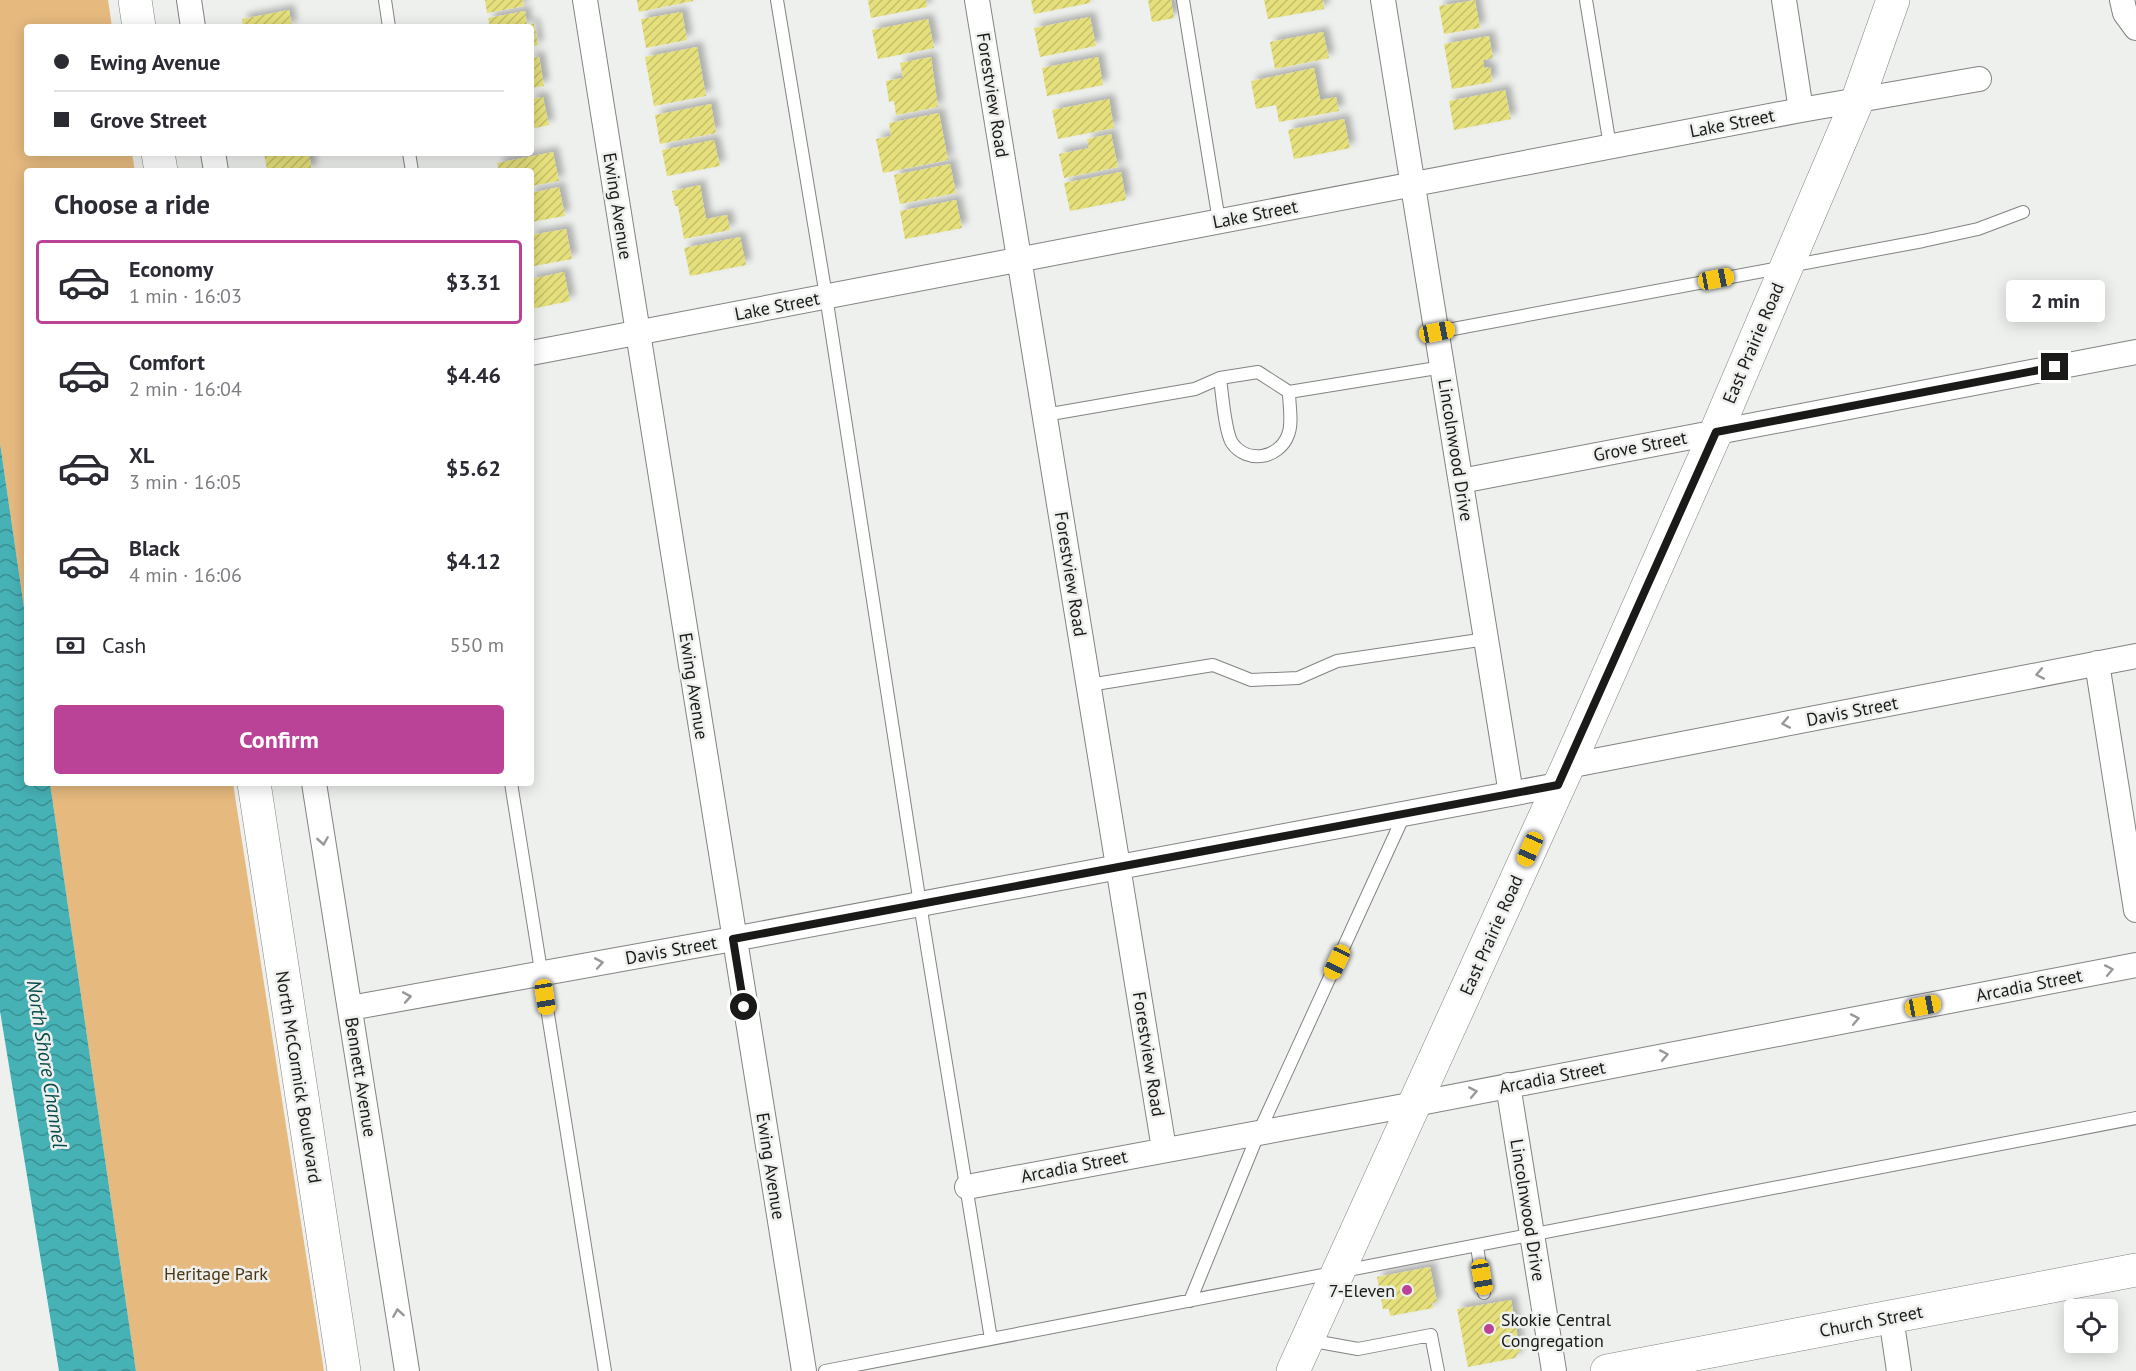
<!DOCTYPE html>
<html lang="en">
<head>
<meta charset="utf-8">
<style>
  :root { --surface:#fff; --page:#f2f2f3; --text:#2b2b33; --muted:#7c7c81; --line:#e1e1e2; --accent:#ba4297 }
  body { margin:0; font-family:"PT Sans",sans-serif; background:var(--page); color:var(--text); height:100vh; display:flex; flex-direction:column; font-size:22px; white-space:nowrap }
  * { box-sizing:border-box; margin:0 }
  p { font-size:20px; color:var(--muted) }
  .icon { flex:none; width:33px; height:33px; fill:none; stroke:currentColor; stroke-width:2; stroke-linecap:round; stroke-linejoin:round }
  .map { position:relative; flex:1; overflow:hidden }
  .side { position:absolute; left:24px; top:168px; width:510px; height:618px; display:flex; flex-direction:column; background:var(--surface); border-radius:6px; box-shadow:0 3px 15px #0003 }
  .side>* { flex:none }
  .hud { position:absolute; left:24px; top:24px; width:510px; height:132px; border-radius:6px; box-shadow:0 3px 15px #0003; display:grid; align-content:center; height:132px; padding:0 30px; background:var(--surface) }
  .fabs { position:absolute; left:2064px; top:1299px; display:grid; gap:12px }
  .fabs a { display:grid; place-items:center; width:54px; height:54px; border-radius:6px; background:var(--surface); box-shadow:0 3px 15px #0003; font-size:30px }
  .end { position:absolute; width:27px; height:27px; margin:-14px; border:8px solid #1a1b19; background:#fff; box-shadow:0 0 0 3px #fff }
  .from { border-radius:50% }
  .bubble { position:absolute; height:42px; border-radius:6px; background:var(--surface); box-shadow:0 3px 15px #0003; font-size:20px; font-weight:600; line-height:42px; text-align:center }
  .car { position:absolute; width:18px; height:36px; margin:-18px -9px; border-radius:8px; box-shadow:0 0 4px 2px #0007; background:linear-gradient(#f5c518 24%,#345 0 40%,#f5c518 0 76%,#345 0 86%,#f5c518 0) }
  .hud b { display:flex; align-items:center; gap:21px; height:57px; font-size:22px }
  .hud b+b { border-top:2px solid var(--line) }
  .hud i { width:15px; height:15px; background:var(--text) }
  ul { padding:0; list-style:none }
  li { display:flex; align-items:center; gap:18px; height:84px; margin:0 12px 9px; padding:0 18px; border:3px solid transparent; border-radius:6px }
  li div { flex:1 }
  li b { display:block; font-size:22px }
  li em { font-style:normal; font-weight:600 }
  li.selected { border-color:var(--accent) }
  li>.icon { width:54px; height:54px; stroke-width:1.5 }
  h2 { padding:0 30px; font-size:27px; line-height:72px }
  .pay { display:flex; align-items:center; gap:15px; height:66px; padding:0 30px; font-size:22px }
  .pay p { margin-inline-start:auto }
  .cta { display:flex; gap:12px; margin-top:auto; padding:12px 30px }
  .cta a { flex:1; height:69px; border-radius:6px; background:var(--accent); color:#fff; font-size:24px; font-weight:600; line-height:69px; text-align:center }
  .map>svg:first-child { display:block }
  .green { fill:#e6ba7f }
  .water { fill:url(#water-waves) }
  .building { fill:url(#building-hatch); filter:url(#shadow) }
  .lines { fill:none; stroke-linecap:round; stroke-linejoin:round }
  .lane-casing { stroke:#828481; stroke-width:14 }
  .street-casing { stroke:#828481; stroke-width:26 }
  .secondary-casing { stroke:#828481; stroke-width:34 }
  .lane { stroke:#fff; stroke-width:12 }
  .street { stroke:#fff; stroke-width:24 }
  .secondary { stroke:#fff; stroke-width:33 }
  .oneway { stroke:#989898 }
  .route { stroke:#1a1b19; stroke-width:8 }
  .poi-dot { fill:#ba4297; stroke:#eef0ed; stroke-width:2 }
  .labels { text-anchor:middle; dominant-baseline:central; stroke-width:5; stroke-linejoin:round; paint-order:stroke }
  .street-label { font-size:18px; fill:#1a1b19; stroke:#eef0ed }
  .park-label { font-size:18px; fill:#4c3511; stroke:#eef0ed }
  .poi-label { font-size:18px; fill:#1a1b19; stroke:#eef0ed; text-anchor:end }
  .water-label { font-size:20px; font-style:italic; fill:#064a4c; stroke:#eef0ed }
</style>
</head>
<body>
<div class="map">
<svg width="2136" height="1371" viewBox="0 0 2136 1371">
  <defs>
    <pattern id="water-waves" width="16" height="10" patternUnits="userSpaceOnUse" patternTransform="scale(1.5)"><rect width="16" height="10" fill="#46b2b6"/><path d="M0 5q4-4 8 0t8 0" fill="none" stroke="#3a9093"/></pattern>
    <pattern id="building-hatch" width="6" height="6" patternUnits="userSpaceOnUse" patternTransform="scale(1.5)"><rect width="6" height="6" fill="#e5df7b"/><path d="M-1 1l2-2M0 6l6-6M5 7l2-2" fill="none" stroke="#c4bf6a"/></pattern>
    <filter id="shadow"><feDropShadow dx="5.5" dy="-5.5" stdDeviation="3" flood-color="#0004"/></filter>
  </defs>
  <rect width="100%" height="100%" fill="#eef0ed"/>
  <!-- green -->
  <path class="green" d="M0,0H108L112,27H27V153H132L135,171H27V628L0,443Z
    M50,783H233L324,1371H136Z"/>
  <!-- water -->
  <path class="water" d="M0,443L27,628V783H50L136,1371H59L0,1011Z"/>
  <!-- building -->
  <path class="building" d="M485,0H523L524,6L487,13Z
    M637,0H693V1L639,12Z
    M868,0H926L927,7L871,18Z
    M1031,0H1090V3L1034,14Z
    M1148,0H1171L1174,18L1152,22Z
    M1264,0H1323L1324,9L1268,19Z
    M1475,0L1480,28L1444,34L1439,6Z
    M289,10L292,27H243L242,19Z
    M525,11L527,25L534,23L538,45L531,47V27H490L488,18Z
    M682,12L687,40L646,48L641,19Z
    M1090,17L1096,46L1040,57L1034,28Z
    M928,19L934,48L878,59L872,30Z
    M1323,32L1329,58L1275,69L1270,42Z
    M1489,36L1493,58L1483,60L1484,68L1490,67L1492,82L1452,89L1444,44Z
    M697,47L706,96L654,106L645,57Z
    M539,57L544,86L531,88V58Z
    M931,57L938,107L896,115L894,101L889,102L886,81L903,78L900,63Z
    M1098,57L1103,85L1047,96L1042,68Z
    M1314,68L1320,100L1336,97L1339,111L1279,122L1276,105L1256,109L1251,81Z
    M1505,90L1511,119L1454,130L1449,101Z
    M543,97L549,125L531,129V99Z
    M1109,99L1114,128L1058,139L1052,110Z
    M711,104L716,133L660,144L655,115Z
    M939,113L948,160L883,173L876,139L891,136L889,123Z
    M1344,119L1350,148L1294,159L1288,130Z
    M1111,134L1118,167L1064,178L1059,154L1089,148L1087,139Z
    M714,140L720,166L667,176L662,150Z
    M553,152L559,181L531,186V171H499L497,163Z
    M264,153H309L312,171H267Z
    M950,164L956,193L900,204L894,175Z
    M1121,172L1126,200L1070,211L1064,183Z
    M700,185L706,219L727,215L730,230L684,239L678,206H675L672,191Z
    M559,187L565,216L531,222V193Z
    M956,200L962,228L905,239L900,211Z
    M566,229L572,259L534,266L531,235Z
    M740,237L746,265L690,276L684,248Z
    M564,272L570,301L531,309V279Z
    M1430,1267L1437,1302L1432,1303L1433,1308L1390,1316L1389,1309H1383L1377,1277Z
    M1511,1300L1520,1350L1515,1358L1468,1367L1457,1309Z"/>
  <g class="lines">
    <!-- lane casing -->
    <g class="lane-casing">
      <path id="lane" d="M385,0L389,27
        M777,0L826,296L920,904L991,1339
        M1183,0L1219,221
        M1586,0L1610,146
        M409,153L412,171
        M1437,332L1923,241L1978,229L2023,212
        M1220,378C1222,393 1225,432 1232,443C1247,464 1279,459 1288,435C1293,423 1289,405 1289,392
        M1045,415L1195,389L1220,378L1258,372L1289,392L1443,367
        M1089,685L1213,665L1251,680L1298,678L1337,661L1486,639
        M511,783L605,1371
        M1477,1246L1484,1293
        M1190,1301L1259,1132L1405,813
        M1308,1340L1358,1349L1431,1335L1438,1371
        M825,1371L2136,1118"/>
    </g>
    <!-- street casing -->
    <g class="street-casing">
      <path id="street" d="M189,0L193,27
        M585,0C659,457 729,914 804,1371
        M977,0L1164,1149
        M1383,0L1511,794
        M1784,0L1801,110
        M2122,0L2125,13L2136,28
        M213,153L216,171
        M531,353L1801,110L1979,79
        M1461,481L2136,352
        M2097,663L2136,910
        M1568,766L2136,656
        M314,783L407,1371
        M350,1008L733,939L1558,785
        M1508,1085L1554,1371
        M967,1187L1415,1104L2136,965
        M1891,1317L1899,1371"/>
    </g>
    <!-- secondary casing -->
    <g class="secondary-casing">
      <path id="secondary" d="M135,0L139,27
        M158,153L161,171
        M254,783L344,1371
        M1293,1371L1568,766L1716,432L1858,99L1893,0
        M1607,1371L2136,1270"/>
    </g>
    <!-- lane -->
    <use href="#lane" class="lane"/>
    <!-- street -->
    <use href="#street" class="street"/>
    <!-- secondary -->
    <use href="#secondary" class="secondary"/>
  </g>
  <!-- one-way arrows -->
  <defs><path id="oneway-chevron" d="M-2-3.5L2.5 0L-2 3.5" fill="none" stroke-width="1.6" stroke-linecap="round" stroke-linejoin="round" transform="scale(1.5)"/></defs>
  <g class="oneway">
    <use href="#oneway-chevron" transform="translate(2040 674) rotate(169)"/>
    <use href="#oneway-chevron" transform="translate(1786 723) rotate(169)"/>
    <use href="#oneway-chevron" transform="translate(323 841) rotate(81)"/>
    <use href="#oneway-chevron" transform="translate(599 963) rotate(-10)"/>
    <use href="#oneway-chevron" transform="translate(2109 970) rotate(-11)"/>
    <use href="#oneway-chevron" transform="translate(407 997) rotate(-10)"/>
    <use href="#oneway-chevron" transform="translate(1855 1019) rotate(-11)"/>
    <use href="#oneway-chevron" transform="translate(1664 1055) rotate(-11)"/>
    <use href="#oneway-chevron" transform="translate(1473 1092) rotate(-11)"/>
    <use href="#oneway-chevron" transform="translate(398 1313) rotate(-99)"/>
  </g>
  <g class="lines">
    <!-- route -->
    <path class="route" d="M744,1007L733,939L1558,785L1716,432L2055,367"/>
  </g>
  <!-- markers -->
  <g class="poi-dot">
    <circle cx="1407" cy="1290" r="6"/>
    <circle cx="1489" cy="1329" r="6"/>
  </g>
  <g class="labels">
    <!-- street labels -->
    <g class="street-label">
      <text transform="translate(993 95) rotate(81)">Forestview Road</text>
      <text transform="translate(1732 123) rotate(-11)">Lake Street</text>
      <text transform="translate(618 206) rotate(81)">Ewing Avenue</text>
      <text transform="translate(1255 214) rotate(-11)">Lake Street</text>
      <text transform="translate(777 306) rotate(-11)">Lake Street</text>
      <text transform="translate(1753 343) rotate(-67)">East Prairie Road</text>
      <text transform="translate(1640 446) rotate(-11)">Grove Street</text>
      <text transform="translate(1456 450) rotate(81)">Lincolnwood Drive</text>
      <text transform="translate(1071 574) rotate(81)">Forestview Road</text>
      <text transform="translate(694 686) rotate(81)">Ewing Avenue</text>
      <text transform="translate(1852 711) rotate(-11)">Davis Street</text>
      <text transform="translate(1491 935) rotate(-66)">East Prairie Road</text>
      <text transform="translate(671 950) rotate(-10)">Davis Street</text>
      <text transform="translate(2029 985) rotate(-11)">Arcadia Street</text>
      <text transform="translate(1149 1054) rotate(81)">Forestview Road</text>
      <text transform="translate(299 1077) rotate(81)">North McCormick Boulevard</text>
      <text transform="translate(361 1077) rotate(81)">Bennett Avenue</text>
      <text transform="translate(1552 1077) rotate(-11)">Arcadia Street</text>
      <text transform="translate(771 1166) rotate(81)">Ewing Avenue</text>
      <text transform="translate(1074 1166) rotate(-11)">Arcadia Street</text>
      <text transform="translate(1528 1210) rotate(81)">Lincolnwood Drive</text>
      <text transform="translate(1871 1321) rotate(-11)">Church Street</text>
    </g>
    <!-- park labels -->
    <g class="park-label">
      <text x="216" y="1273">Heritage Park</text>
    </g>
    <!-- poi labels -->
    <g class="poi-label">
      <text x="1395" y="1290">7-Eleven</text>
      <text x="1501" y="1319" text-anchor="start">Skokie Central<tspan x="1501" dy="21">Congregation</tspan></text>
    </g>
    <!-- water labels -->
    <g class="water-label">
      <text transform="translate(47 1064) rotate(81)">North Shore Channel</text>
    </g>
  </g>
</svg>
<div class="fabs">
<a><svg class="icon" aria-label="locate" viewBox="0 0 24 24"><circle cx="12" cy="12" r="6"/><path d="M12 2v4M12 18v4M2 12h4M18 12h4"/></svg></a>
</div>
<i class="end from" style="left:744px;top:1007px"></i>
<i class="end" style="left:2055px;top:367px"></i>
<div class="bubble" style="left:2006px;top:280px;width:99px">2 min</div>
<i class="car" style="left:1716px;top:279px;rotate:79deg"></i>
<i class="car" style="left:1437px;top:332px;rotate:79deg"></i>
<i class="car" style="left:1530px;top:849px;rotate:204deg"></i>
<i class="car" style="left:1337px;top:962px;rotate:205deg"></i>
<i class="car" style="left:545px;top:997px;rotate:171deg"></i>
<i class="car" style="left:1923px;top:1006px;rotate:79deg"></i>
<i class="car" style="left:1482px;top:1277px;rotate:170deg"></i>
<div class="hud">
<b><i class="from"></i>Ewing Avenue</b>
<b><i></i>Grove Street</b>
</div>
<section class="side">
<h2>Choose a ride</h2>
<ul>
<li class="selected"><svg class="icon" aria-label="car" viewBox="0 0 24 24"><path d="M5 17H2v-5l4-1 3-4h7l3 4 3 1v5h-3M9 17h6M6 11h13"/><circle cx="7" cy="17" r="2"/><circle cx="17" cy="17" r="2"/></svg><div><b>Economy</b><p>1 min · 16:03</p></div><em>$3.31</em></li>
<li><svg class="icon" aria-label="car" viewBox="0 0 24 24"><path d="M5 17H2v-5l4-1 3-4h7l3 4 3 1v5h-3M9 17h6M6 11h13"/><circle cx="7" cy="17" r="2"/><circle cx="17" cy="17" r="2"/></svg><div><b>Comfort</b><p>2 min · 16:04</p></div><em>$4.46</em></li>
<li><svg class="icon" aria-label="car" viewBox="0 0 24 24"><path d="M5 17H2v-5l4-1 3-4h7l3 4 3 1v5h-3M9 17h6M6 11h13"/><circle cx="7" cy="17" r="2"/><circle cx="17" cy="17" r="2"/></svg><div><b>XL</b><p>3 min · 16:05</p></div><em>$5.62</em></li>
<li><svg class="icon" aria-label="car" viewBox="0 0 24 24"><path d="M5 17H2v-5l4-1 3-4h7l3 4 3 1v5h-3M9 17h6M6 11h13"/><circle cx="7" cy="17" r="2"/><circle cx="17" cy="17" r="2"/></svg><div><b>Black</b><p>4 min · 16:06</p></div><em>$4.12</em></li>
</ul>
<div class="pay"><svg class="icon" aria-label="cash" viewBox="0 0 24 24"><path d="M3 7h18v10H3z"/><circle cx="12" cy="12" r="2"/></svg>Cash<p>550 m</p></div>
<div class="cta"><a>Confirm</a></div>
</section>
</div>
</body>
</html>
